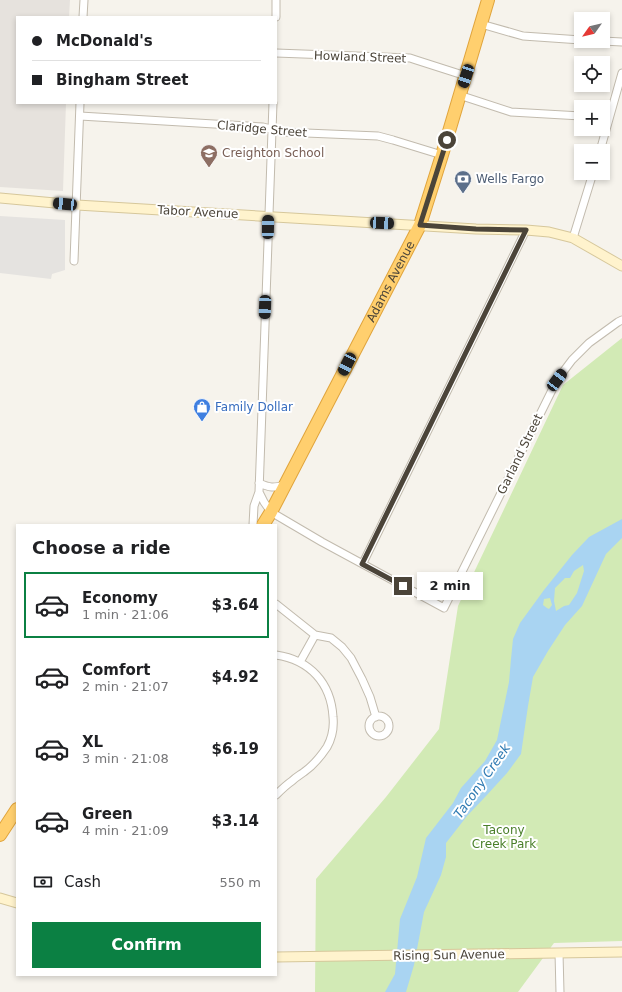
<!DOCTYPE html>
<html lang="en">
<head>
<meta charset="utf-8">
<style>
  :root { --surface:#fff; --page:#f2f2f2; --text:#202124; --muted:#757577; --line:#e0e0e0; --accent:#0b8043 }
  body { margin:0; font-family:"DejaVu Sans",sans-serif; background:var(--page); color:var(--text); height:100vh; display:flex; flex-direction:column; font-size:15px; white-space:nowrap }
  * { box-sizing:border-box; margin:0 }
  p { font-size:13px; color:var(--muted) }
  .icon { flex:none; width:22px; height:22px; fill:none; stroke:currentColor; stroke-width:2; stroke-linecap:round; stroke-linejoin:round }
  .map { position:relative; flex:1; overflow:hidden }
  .panel { position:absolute; left:16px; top:524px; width:261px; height:452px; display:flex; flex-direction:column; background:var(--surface); border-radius:0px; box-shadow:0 2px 6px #0003 }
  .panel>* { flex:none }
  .top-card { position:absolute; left:16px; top:16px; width:261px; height:88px; border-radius:0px; box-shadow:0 2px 6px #0003; display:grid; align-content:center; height:88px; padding:0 16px; background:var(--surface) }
  .needle { width:26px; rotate:236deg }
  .buttons { position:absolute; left:574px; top:12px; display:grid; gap:8px }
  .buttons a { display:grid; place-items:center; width:36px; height:36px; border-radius:0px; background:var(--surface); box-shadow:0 2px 6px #0003; font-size:20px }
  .end { position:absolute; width:18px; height:18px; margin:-9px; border:5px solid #4b4439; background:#fff; box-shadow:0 0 0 2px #fff }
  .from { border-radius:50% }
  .bubble { position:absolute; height:28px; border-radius:0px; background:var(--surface); box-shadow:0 2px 6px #0003; font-size:13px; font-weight:800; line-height:28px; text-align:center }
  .car { position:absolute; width:12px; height:24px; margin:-12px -6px; border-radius:5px; box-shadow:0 0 3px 1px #0007; background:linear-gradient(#222 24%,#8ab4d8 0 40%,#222 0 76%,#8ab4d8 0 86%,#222 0) }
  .top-card b { display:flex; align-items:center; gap:14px; height:38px; font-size:15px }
  .top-card b+b { border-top:1px solid var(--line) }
  .top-card i { width:10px; height:10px; background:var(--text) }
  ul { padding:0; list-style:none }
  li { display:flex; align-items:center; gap:12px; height:66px; margin:0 8px 6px; padding:0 8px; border:2px solid transparent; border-radius:0px }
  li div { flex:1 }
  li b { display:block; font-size:15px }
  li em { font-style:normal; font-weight:800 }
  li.current { border-color:var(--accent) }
  li>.icon { width:36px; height:36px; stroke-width:1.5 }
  h2 { padding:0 16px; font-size:18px; line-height:48px }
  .pay { display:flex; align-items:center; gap:10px; height:44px; padding:0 16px; font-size:15px }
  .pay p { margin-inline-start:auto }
  .primary-button { display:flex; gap:8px; margin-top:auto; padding:8px 16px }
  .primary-button a { flex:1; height:46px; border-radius:0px; background:var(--accent); color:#fff; font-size:16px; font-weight:800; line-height:46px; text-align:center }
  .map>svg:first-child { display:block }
  .industrial { fill:#e6e2dd }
  .green { fill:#d2eab5 }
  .parking { fill:#e5e3e0 }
  .water { fill:#a9d4f2; fill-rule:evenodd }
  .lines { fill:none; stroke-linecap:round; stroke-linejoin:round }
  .street-casing { stroke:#c2bbae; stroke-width:9 }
  .secondary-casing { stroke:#d6c79b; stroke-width:11 }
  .highway-casing { stroke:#e0a43c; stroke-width:14 }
  .street { stroke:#fff; stroke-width:7 }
  .secondary { stroke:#fff3cd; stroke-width:9 }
  .highway { stroke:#ffcf6e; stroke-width:12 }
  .route { stroke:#4b4439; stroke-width:5 }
  .labels { text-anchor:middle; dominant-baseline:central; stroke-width:4; stroke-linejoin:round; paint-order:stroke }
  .street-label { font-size:12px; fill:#4b4439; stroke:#fff }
  .education-label { font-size:12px; fill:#785e54; stroke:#fff; text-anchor:start }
  .service-label { font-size:12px; fill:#4e5e75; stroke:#fff; text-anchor:start }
  .shop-label { font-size:12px; fill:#366cbe; stroke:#fff; text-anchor:start }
  .park-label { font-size:12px; fill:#4a7f2a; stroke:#fff }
  .water-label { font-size:13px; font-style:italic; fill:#2e7ab2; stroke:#fff }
</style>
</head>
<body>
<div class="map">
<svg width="622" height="992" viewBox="0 0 622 992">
  <rect width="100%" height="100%" fill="#f6f3ec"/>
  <!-- industrial -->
  <path class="industrial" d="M0,0H70L69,17H17V103H66L63,191L0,187Z"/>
  <!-- green -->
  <path class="green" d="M622,338V941L554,943L518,992H315L316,879L386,797L439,729L458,606L563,385Z"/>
  <!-- parking -->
  <path class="parking" d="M0,216L65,220V270L52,274L51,279L0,273Z"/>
  <!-- water -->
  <path class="water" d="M622,519V538L606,554L582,606L565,625L548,651L533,677L528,706L521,754L507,773L486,796L467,816L446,843V857L441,875L424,912L414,965L406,992H385L395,974L400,919L417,877L426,838L453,803L461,788L485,761L497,740L509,682L511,659L513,639L520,623L544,590L572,555L589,537ZM583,565L584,571L577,593L569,605L564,606L556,611L554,601L555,588L565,578H570L574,571ZM550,598L552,605L549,609L547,608L543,605L544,599Z"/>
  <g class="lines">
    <!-- street casing -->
    <g class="street-casing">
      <path id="street" d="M83,17L84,0
        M276,17V0
        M481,24L523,36L581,40
        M603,41L622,42
        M276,53L410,58L416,60L466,76
        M459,95L511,112L581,116
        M273,103L259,492L264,502L271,512L322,542L444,608L557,380L572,360L589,343L618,322L622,320
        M80,116L263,127L282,132L378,136L393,140L442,155
        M600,151L622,73
        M573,238L593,173
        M74,261L80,103
        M259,483C270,488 273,488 285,485
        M253,525L254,506L259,492
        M363,563L526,230
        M276,604L315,635L331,638L342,647L351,658L362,679L370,697L376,717
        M276,655C310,660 331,683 333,717C334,727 332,738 327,747C321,756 314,765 304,772C300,775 296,777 292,781C286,785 281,790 276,795
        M300,662L315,635
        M369 726a10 10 0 1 1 20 0a10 10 0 1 1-20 0Z
        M559,953L560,992"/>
    </g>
    <!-- secondary casing -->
    <g class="secondary-casing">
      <path id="secondary" d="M0,198L77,205L476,229L526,230L549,232L573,238L622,266
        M0,898L17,903
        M276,957L622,952"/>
    </g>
    <!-- highway casing -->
    <g class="highway-casing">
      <g id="highway">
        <path id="s1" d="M263,525L271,512L420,225L442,155L488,0"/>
        <path d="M0,835L17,809"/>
      </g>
    </g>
    <!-- street -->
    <use href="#street" class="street"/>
    <!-- secondary -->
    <use href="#secondary" class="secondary"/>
    <!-- highway -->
    <use href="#highway" class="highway"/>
  </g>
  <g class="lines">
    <!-- route -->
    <path class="route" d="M403,586L362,564L526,230L476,229L420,225L447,140"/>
  </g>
  <!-- icons -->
  <defs>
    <g id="school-pin" transform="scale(0.9)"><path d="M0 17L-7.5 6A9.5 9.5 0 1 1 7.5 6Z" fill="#8d6e63" stroke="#fff"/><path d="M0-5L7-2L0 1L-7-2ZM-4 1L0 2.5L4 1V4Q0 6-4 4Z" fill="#fff"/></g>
    <g id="bank-pin" transform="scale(0.9)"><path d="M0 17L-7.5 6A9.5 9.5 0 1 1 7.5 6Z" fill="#5c6f8a" stroke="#fff"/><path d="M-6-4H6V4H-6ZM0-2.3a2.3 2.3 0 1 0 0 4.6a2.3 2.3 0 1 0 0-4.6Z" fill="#fff"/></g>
    <g id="shop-pin" transform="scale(0.9)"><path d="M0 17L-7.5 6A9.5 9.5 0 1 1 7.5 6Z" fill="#3f7fe0" stroke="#fff"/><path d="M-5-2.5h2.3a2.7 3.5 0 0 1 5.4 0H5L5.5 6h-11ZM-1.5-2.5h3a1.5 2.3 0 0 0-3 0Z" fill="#fff"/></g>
  </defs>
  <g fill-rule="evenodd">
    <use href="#school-pin" x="209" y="153"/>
    <use href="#bank-pin" x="463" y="179"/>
    <use href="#shop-pin" x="202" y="407"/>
  </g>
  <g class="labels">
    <!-- street labels -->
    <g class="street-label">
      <text transform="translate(360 57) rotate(2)">Howland Street</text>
      <text transform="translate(262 129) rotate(5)">Claridge Street</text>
      <text transform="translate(198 212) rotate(3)">Tabor Avenue</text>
      <text stroke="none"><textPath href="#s1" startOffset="275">Adams Avenue</textPath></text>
      <text transform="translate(520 454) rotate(-64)">Garland Street</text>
      <text transform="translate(449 955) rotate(-1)">Rising Sun Avenue</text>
    </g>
    <!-- education labels -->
    <g class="education-label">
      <text x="222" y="153">Creighton School</text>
    </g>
    <!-- service labels -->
    <g class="service-label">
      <text x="476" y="179">Wells Fargo</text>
    </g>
    <!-- shop labels -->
    <g class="shop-label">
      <text x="215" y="407">Family Dollar</text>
    </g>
    <!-- park labels -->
    <g class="park-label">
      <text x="504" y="830">Tacony<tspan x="504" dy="14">Creek Park</tspan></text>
    </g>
    <!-- water labels -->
    <g class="water-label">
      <text transform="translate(482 781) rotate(-55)">Tacony Creek</text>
    </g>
  </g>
</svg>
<div class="buttons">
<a><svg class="needle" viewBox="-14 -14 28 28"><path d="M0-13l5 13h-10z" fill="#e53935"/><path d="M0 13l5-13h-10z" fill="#757577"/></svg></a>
<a><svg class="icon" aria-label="locate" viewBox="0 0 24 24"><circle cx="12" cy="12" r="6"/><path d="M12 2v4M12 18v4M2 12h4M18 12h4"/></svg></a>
<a>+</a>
<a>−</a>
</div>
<i class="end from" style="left:447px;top:140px"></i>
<i class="end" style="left:403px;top:586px"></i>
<div class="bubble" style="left:417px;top:572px;width:66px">2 min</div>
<i class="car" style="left:466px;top:76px;rotate:198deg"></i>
<i class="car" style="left:65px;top:204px;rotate:275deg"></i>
<i class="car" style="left:382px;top:223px;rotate:93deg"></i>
<i class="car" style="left:268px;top:227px;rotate:1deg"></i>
<i class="car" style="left:265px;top:307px;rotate:182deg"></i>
<i class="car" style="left:347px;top:364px;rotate:207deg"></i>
<i class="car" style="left:557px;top:380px;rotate:37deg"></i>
<div class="top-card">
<b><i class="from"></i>McDonald's</b>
<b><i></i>Bingham Street</b>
</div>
<section class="panel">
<h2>Choose a ride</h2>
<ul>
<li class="current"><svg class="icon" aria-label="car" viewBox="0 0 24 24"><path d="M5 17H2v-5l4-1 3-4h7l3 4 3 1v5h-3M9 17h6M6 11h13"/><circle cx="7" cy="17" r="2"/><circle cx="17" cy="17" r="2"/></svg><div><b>Economy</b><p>1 min · 21:06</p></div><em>$3.64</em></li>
<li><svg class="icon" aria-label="car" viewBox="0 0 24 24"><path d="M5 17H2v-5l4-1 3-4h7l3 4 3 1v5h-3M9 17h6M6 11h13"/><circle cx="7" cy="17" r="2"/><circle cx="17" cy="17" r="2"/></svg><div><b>Comfort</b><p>2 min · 21:07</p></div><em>$4.92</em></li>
<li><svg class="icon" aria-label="car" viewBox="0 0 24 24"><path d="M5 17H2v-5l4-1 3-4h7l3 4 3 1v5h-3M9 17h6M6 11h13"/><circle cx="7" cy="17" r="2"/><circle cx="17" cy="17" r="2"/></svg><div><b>XL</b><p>3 min · 21:08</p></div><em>$6.19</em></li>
<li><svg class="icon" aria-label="car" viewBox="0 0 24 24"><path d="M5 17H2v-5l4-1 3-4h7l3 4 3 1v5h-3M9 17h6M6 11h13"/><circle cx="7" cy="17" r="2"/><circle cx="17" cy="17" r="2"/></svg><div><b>Green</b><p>4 min · 21:09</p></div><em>$3.14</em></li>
</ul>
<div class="pay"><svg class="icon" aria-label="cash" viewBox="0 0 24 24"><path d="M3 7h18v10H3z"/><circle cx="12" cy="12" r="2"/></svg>Cash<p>550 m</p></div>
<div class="primary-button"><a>Confirm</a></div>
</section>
</div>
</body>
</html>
